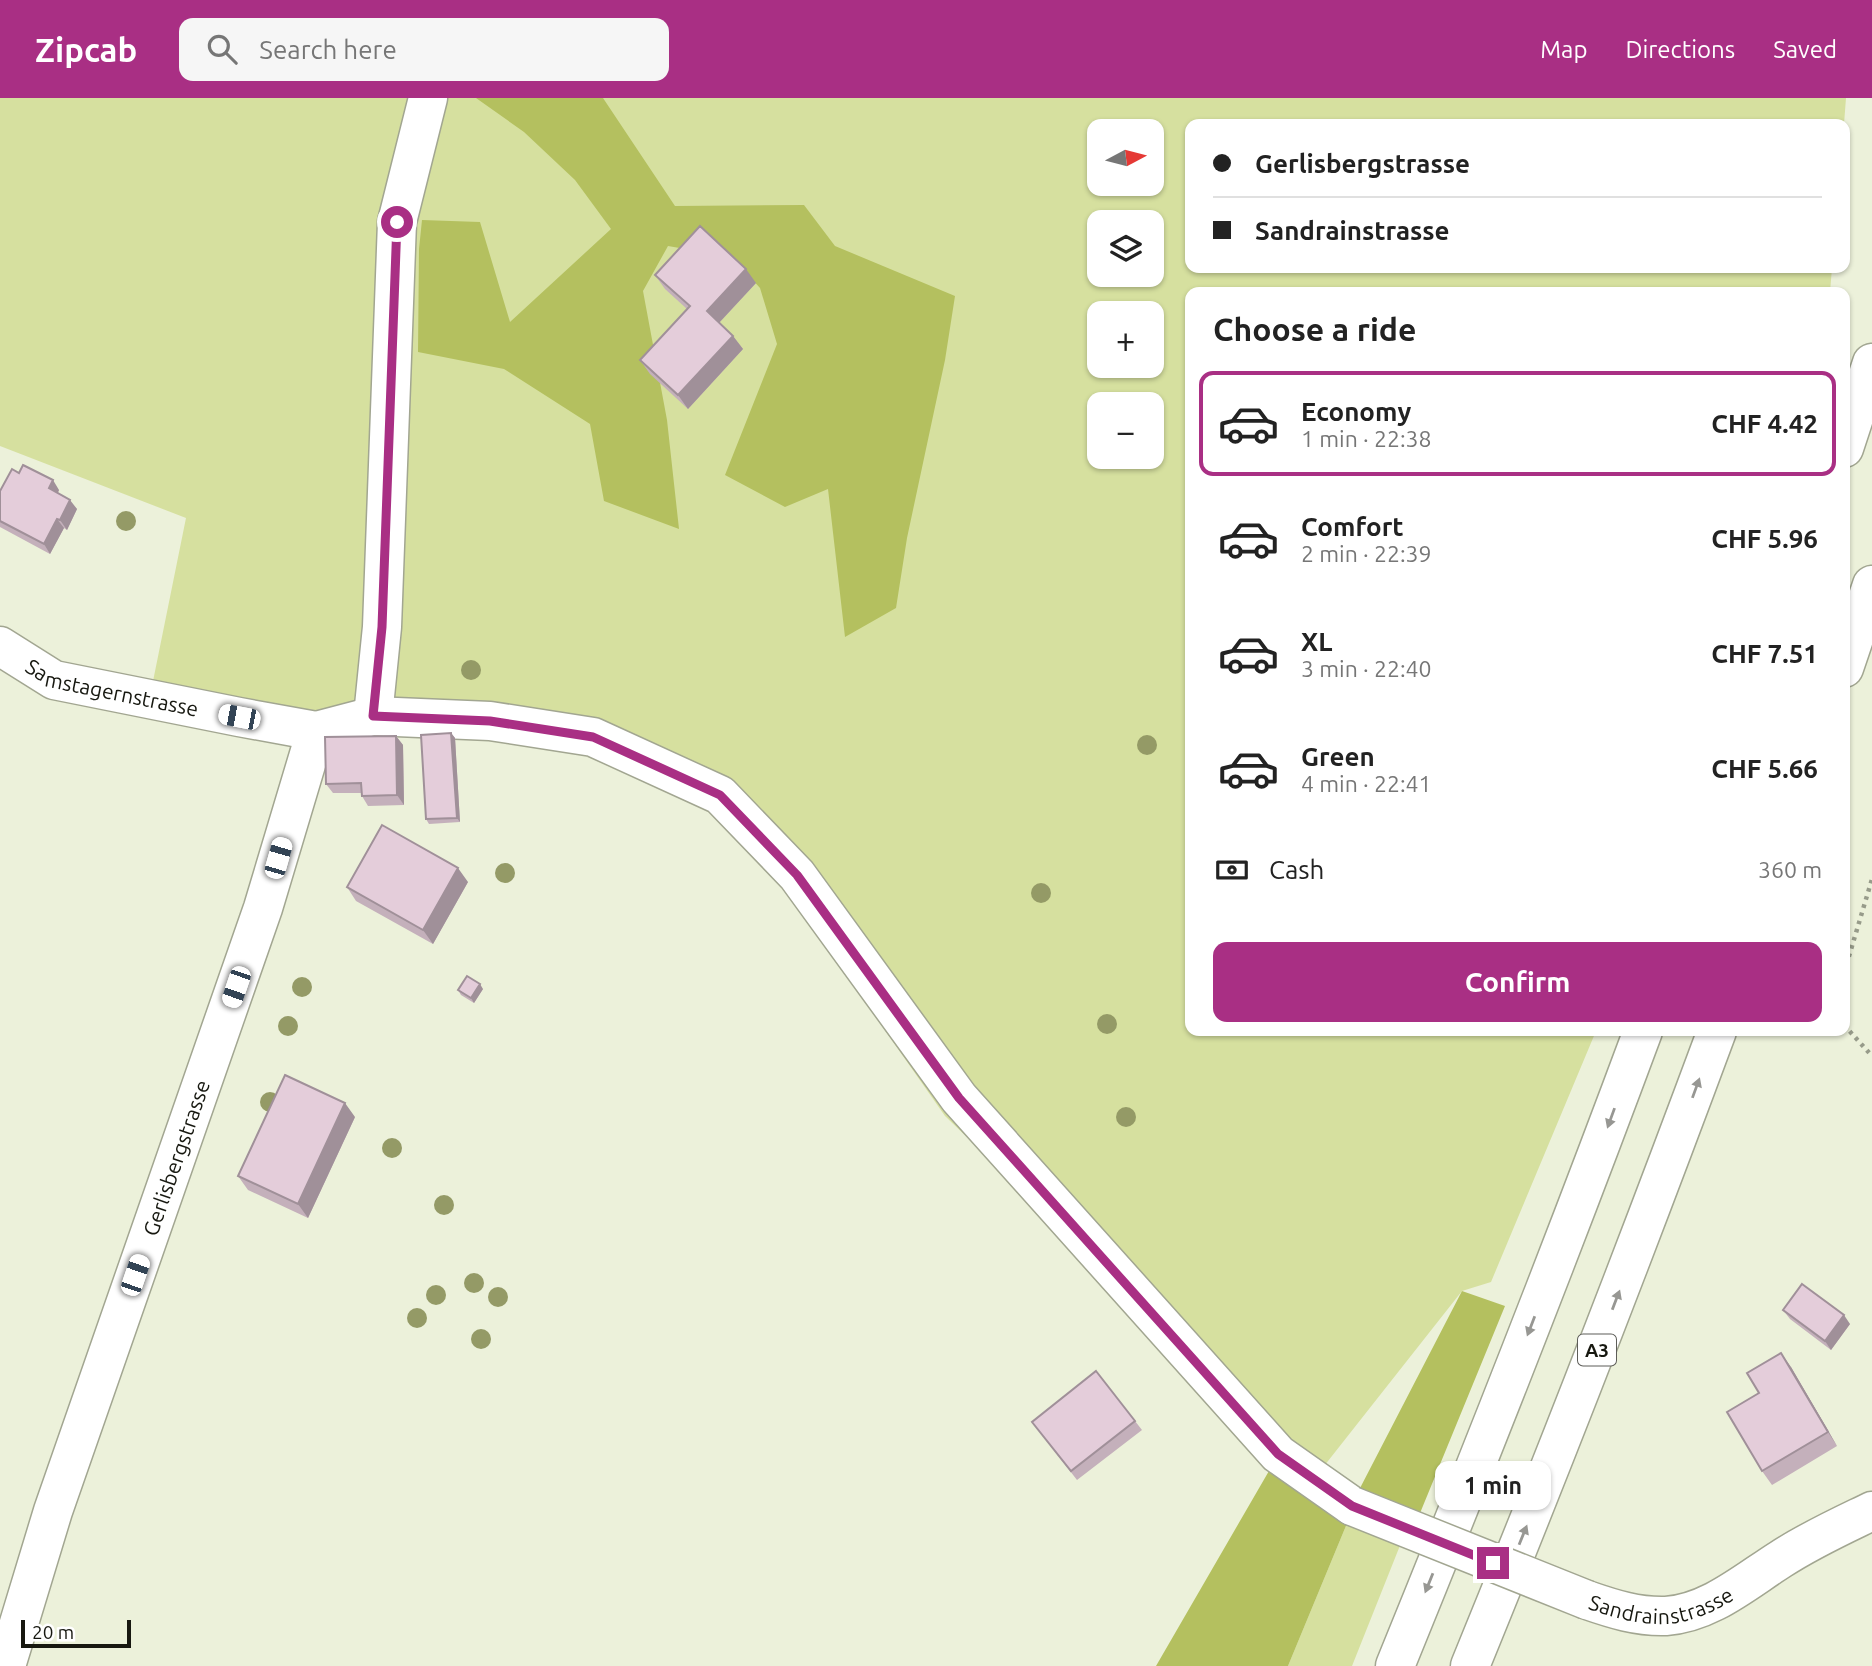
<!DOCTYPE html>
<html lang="en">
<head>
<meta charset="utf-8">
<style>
  :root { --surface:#fff; --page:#f6f6f6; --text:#222; --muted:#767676; --line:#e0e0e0; --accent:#a92f84 }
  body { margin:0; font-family:Ubuntu,sans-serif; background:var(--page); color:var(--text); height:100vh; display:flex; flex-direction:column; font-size:26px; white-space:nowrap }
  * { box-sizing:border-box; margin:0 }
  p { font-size:23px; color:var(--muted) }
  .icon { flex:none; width:38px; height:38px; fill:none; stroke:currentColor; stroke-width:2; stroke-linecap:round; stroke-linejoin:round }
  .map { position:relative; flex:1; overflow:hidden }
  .side { position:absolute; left:1185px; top:189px; width:665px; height:749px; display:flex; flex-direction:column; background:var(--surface); border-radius:14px; box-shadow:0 2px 5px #0004 }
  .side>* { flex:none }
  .top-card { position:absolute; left:1185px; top:21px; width:665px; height:154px; border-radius:14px; box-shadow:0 2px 5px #0004; display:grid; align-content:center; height:154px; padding:0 28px; background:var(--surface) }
  .needle { width:46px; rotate:83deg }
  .buttons { position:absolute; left:1087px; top:21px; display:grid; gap:14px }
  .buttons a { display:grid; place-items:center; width:77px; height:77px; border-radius:14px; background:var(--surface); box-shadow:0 2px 5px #0004; font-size:35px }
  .scale { position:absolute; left:21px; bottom:18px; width:110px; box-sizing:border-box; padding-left:7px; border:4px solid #171810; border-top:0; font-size:19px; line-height:24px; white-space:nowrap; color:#171810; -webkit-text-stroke:5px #fff; paint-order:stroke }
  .end { position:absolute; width:32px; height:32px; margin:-16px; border:9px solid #a92f84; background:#fff; box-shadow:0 0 0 4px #fff }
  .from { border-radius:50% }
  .bubble { position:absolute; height:49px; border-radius:14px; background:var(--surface); box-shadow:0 2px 5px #0004; font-size:23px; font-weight:700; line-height:49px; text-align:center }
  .car { position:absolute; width:21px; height:42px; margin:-21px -10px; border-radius:9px; box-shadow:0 0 5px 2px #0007; background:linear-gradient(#fff 24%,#345 0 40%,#fff 0 76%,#345 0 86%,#fff 0) }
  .top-card b { display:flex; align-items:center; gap:24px; height:66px; font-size:26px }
  .top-card b+b { border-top:2px solid var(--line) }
  .top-card i { width:18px; height:18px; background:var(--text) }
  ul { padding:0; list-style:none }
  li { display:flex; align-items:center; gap:21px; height:105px; margin:0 14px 10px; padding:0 14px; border:4px solid transparent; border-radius:14px }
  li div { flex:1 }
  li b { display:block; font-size:26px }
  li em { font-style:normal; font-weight:700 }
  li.active { border-color:var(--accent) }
  li>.icon { width:63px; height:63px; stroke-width:1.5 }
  h2 { padding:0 28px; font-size:32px; line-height:84px }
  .pay { display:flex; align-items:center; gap:18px; height:77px; padding:0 28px; font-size:26px }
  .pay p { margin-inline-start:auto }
  .button { display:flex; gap:14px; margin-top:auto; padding:14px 28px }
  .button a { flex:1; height:80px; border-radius:14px; background:var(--accent); color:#fff; font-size:28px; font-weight:700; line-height:80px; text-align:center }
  header { display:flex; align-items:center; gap:42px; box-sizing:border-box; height:98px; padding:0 35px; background:var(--accent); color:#fff }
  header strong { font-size:33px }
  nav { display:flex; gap:38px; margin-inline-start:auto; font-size:24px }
  .search { width:490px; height:63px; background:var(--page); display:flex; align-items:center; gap:18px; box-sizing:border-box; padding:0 24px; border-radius:14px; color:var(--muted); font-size:26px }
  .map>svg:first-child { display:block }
  .green { fill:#d6e09f; fill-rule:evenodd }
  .forest { fill:#b4c05f }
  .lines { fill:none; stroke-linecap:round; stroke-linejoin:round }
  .minor-casing { stroke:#a2a691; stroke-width:41 }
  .highway-casing { stroke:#a2a691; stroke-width:41 }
  .path { stroke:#979b8a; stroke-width:4.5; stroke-dasharray:3.5 5; stroke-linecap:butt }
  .minor { stroke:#fff; stroke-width:38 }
  .highway { stroke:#fff; stroke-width:38 }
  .minor-bridge-casing { stroke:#a2a691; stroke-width:41; stroke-linecap:butt }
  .minor-bridge { stroke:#fff; stroke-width:38 }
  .tree { fill:#949a66 }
  .wall { fill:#c4b0bb }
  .shaded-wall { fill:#a09099 }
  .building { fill:#e4cdda; stroke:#a09099; stroke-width:2 }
  .oneway { fill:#979793 }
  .route { stroke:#a92f84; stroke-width:9 }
  .labels { text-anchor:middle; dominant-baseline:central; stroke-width:5; stroke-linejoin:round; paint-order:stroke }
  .shield { fill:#fff; stroke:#5d5d58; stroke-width:2 }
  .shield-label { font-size:19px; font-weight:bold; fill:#171810 }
  .street-label { font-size:21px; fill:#171810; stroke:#fff }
</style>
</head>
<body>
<header>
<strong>Zipcab</strong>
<div class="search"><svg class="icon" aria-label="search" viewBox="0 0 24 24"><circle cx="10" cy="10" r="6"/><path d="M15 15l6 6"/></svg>Search here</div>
<nav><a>Map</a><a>Directions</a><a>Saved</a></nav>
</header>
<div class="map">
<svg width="1872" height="1568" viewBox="0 0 1872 1568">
  <rect width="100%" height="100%" fill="#ecf1da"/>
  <!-- green -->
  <path class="green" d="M0,0H1846L1844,26H1190V170H1832L1830,194H1190V933H1596L1491,1184L1462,1193L1317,1377L945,1018L720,697L593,639L316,633L150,598L186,420L0,348ZM1099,33H1152V86H1099ZM1099,124H1152V177H1099ZM1099,215H1152V268H1099ZM1099,306H1152V359H1099Z
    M1348,1423L1401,1445L1352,1568H1288Z"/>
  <!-- forest -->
  <path class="forest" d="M476,0H603L675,108L804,107L835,148L955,198L945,262L907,440L896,510L845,539L828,391L785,409L725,377L777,246L760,190L732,159L668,148L643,193L667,322L679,431L604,403L590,326L504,271L418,254L419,151L422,122L480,124L510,224L611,131L575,82L524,34Z
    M1462,1193L1505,1208L1418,1420L1358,1394Z
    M1273,1366L1305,1399L1348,1423L1288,1568H1156Z"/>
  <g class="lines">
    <!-- minor casing -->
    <g class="minor-casing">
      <g id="minor">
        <path id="s1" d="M0,548L54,582L239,619L316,633L373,618L490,623L593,639L720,697L797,777L959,1000L1278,1356L1352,1408"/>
        <path d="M373,618L382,529L397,124L428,0"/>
        <path id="s2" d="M1587,1502C1613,1511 1638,1519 1666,1518C1710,1515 1746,1483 1781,1461C1810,1442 1841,1428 1872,1413"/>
        <path id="s3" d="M6,1568L53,1413L263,810L316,633"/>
      </g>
    </g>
    <!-- highway casing -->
    <g class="highway-casing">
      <path id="highway" d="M1844,350L1872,265
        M1844,570L1872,487
        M1395,1568C1481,1357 1564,1146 1643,933
        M1470,1568C1556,1358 1638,1146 1717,933"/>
    </g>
    <!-- path -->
    <path class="path" d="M1844,875L1872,781
      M1844,927L1872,958"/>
    <!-- minor -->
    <use href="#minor" class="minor"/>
    <!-- highway -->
    <use href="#highway" class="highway"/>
    <!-- minor-bridge casing -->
    <g class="minor-bridge-casing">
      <path id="minor-bridge" d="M1352,1408L1587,1502"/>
    </g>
    <!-- minor-bridge -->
    <use href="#minor-bridge" class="minor-bridge"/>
  </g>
  <!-- trees -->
  <g class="tree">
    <circle cx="126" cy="423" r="10"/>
    <circle cx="471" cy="572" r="10"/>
    <circle cx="1147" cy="647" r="10"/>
    <circle cx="505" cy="775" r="10"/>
    <circle cx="1041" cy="795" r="10"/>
    <circle cx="302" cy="889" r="10"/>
    <circle cx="1107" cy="926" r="10"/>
    <circle cx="288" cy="928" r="10"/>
    <circle cx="270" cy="1004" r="10"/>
    <circle cx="1126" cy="1019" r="10"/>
    <circle cx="392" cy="1050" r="10"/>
    <circle cx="444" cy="1107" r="10"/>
    <circle cx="474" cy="1185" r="10"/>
    <circle cx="436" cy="1197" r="10"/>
    <circle cx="498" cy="1199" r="10"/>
    <circle cx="417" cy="1220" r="10"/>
    <circle cx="481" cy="1241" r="10"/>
  </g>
  <!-- wall -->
  <path class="wall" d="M655,177L756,185L719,225L733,238L743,251L688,311L650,276L640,262L687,211L665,191Z
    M59,392L58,395L77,411L67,432L64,430L50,456L0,429V393Z
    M451,635L455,640L460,724L429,726L426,721Z
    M396,638L403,647L404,707L368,708L362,698V695H333L326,686Z
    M468,784L433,846L356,803L347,789Z
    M483,891L474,905L461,897L458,892Z
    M355,1019L308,1120L248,1092L238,1078Z
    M1783,1212L1850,1226L1831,1252L1790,1221Z
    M1791,1269L1837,1348L1772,1387L1762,1373L1759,1295Z
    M1135,1323L1142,1332L1077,1382L1032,1324Z"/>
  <!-- shaded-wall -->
  <path class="shaded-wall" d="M746,171L756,185L717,227L707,213Z
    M733,238L743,251L688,311L678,297Z
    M53,382L59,392L55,400L49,390Z
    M70,402L77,411L67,432L60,422Z
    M57,421L64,430L50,456L44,446Z
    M451,635L455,640L460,724L457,720Z
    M396,638L403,647L404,707L397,697Z
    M458,770L468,784L433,846L423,832Z
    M480,886L483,891L474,905L471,900Z
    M345,1005L355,1019L308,1120L298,1106Z
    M1844,1217L1850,1226L1831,1252L1825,1243Z
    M1781,1255L1791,1269L1837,1348L1828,1334Z"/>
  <!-- building -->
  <path class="building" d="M700,128L746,171L707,213L733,238L678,297L640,262L690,208L655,177Z
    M23,367L53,382L49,390L70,402L60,422L57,421L44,446L0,423V393L12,371L19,375Z
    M451,635L457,720L426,721L421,637Z
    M396,638L397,697L362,698L361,685L326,686L325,639Z
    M382,727L458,770L423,832L347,789Z
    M467,878L480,886L471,900L458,892Z
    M285,977L345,1005L298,1106L238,1078Z
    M1802,1186L1844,1217L1825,1243L1783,1212Z
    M1781,1255L1828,1334L1762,1373L1727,1314L1759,1295L1747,1275Z
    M1096,1273L1135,1323L1071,1373L1032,1324Z"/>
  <!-- one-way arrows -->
  <defs><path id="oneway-solid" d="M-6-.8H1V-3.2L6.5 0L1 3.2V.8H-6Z" transform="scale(1.75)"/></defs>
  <g class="oneway">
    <use href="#oneway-solid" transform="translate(1696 990) rotate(-70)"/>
    <use href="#oneway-solid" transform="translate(1611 1020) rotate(110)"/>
    <use href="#oneway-solid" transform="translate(1616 1202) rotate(-69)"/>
    <use href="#oneway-solid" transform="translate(1531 1228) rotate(111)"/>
    <use href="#oneway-solid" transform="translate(1523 1437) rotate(-68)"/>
    <use href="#oneway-solid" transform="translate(1429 1485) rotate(112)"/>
  </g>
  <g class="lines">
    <!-- route -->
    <path class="route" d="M397,124L382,529L373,618L490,623L593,639L720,697L797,777L959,1000L1278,1356L1352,1408L1493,1465"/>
  </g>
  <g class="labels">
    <!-- shield labels -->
    <rect class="shield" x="1578" y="1236.5" width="38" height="31" rx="5"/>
    <g class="shield-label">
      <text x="1597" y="1252">A3</text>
    </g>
    <!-- street labels -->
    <g class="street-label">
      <text stroke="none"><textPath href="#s1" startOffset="122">Samstagernstrasse</textPath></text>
      <text stroke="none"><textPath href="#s3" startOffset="536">Gerlisbergstrasse</textPath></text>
      <text stroke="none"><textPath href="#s2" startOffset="77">Sandrainstrasse</textPath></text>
    </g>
  </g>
</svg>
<div class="buttons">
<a><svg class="needle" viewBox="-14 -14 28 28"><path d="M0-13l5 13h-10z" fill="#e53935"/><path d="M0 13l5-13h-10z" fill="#767676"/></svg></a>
<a><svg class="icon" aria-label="layers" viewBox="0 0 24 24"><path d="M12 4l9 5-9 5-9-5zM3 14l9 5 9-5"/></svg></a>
<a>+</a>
<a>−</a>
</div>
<div class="scale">20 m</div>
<i class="end from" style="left:397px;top:124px"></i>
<i class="end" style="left:1493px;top:1465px"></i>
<div class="bubble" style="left:1435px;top:1363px;width:116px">1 min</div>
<i class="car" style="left:239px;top:619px;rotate:281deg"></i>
<i class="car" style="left:278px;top:760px;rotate:16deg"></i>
<i class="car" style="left:236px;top:889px;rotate:199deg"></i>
<i class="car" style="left:135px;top:1177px;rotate:19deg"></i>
<div class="top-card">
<b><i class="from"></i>Gerlisbergstrasse</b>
<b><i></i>Sandrainstrasse</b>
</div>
<section class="side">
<h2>Choose a ride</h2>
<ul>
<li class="active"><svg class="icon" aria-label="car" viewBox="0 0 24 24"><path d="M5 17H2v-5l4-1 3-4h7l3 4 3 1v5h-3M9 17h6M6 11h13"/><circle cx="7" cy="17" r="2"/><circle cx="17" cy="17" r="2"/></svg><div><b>Economy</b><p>1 min · 22:38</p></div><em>CHF 4.42</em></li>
<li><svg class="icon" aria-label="car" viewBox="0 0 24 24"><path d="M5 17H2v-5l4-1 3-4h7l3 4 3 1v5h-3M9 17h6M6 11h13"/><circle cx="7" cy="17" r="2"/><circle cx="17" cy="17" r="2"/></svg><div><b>Comfort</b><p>2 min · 22:39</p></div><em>CHF 5.96</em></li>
<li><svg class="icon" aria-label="car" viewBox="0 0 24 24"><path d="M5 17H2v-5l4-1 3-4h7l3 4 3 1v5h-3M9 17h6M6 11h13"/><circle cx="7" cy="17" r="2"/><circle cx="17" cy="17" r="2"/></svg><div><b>XL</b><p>3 min · 22:40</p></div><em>CHF 7.51</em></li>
<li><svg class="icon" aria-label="car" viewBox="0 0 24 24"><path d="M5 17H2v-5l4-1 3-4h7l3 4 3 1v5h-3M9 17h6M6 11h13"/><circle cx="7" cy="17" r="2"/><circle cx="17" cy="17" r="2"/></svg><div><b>Green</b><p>4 min · 22:41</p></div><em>CHF 5.66</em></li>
</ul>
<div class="pay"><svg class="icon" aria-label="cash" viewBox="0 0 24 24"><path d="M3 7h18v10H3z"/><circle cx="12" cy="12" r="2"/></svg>Cash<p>360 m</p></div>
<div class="button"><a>Confirm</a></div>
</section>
</div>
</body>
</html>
